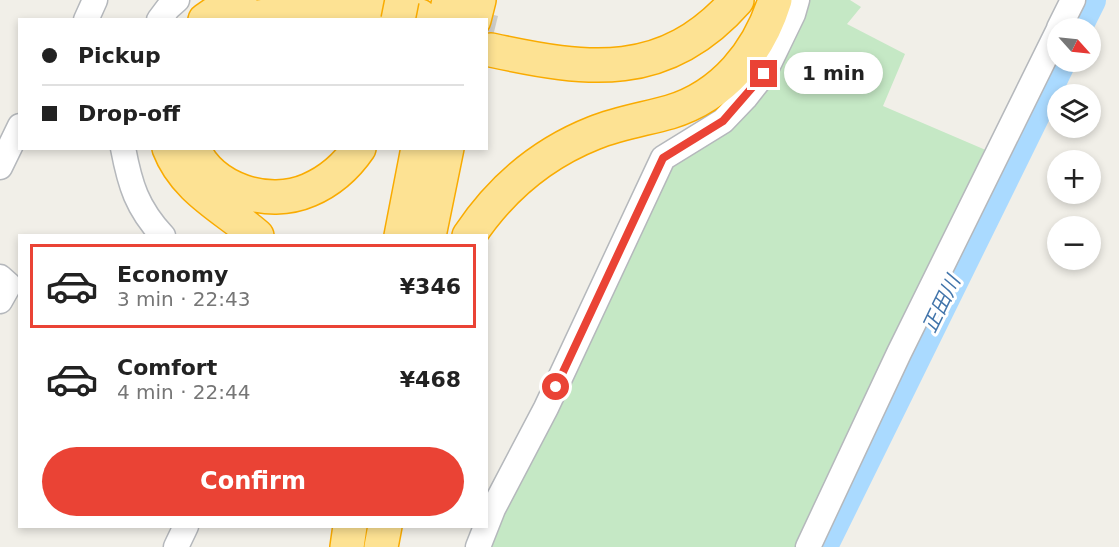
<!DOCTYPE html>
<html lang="en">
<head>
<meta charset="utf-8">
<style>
  :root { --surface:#fff; --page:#f6f6f6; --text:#222; --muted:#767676; --line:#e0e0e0; --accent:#ea4335 }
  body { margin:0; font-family:"DejaVu Sans","Noto Sans JP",sans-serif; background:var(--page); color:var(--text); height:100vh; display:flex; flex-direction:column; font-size:22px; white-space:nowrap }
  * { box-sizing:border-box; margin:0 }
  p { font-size:20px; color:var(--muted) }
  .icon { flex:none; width:33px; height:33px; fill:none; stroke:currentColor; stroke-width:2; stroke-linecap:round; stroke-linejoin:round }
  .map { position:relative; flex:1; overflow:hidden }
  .panel { position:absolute; left:18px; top:234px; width:470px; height:294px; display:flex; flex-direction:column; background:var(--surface); border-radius:0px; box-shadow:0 3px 9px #0003 }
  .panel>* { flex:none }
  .banner { position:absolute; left:18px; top:18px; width:470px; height:132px; border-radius:0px; box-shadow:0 3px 9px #0003; display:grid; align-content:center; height:132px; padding:0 24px; background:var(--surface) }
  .needle { width:39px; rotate:117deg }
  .fabs { position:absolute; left:1047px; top:18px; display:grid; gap:12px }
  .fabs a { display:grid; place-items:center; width:54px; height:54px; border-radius:50%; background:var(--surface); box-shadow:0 3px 9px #0003; font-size:30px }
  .end { position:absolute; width:27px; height:27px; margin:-14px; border:8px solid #ea4335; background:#fff; box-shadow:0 0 0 3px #fff }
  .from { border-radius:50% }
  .bubble { position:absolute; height:42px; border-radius:21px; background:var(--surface); box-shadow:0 3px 9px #0003; font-size:20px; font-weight:800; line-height:42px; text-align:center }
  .banner b { display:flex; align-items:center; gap:21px; height:57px; font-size:22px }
  .banner b+b { border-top:2px solid var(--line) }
  .banner i { width:15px; height:15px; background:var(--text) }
  ul { padding:10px 0 0; list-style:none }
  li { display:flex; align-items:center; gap:18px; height:84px; margin:0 12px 9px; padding:0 12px; border:3px solid transparent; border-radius:0px }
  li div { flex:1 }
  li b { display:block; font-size:22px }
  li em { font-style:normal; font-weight:800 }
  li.selected { border-color:var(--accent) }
  li>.icon { width:54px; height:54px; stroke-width:1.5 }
  .button { display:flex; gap:12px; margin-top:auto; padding:12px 24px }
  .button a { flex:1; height:69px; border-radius:36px; background:var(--accent); color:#fff; font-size:24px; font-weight:800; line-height:69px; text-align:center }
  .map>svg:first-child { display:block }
  .green { fill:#c5e8c5 }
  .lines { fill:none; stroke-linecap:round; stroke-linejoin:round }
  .river { stroke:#aadaff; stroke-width:32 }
  .highway-tunnel { stroke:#ccccc8; stroke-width:33; stroke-dasharray:33 16; stroke-linecap:butt }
  .minor-casing { stroke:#b5b8bc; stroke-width:27 }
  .highway-casing { stroke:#f9ab00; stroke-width:36 }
  .minor { stroke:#fff; stroke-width:24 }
  .highway { stroke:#fde293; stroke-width:33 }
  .highway-bridge-casing { stroke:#f9ab00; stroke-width:36; stroke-linecap:butt }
  .highway-bridge { stroke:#fde293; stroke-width:33 }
  .route { stroke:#ea4335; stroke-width:8 }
  .labels { text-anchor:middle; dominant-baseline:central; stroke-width:6; stroke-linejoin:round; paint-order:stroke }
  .water-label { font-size:20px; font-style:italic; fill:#4174aa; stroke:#fff }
</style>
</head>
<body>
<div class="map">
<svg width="1119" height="547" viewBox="0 0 1119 547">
  <rect width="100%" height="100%" fill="#f1efe8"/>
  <!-- green -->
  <path class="green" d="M806,0H850L861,7L847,24L905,54L883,106L995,154L807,547H489L502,516L595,332L672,160L727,129Z"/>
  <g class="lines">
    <!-- river -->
    <path class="river" d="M1076,28L1090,0
      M822,546L1060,62"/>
    <!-- highway-tunnel -->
    <path class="highway-tunnel" d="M486,30L494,32"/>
    <!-- minor casing -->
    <g class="minor-casing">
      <path id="minor" d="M86,20L95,0
        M159,20L168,8L177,0
        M1059,28L1073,0
        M123,148C130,185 137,208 163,236
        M0,167L20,126
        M0,277L9,285L0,301
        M176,547L186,526
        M478,547L493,509L546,408L663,158L723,121L745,98L764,74L793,14L797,0
        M808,547L899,353L1058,31"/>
    </g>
    <!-- highway casing -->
    <g class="highway-casing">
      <path id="highway" d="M345,0L420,16
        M205,20L224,7L240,0
        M246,20C280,11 312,13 347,20
        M445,20L449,0
        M474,20L479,0
        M491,50C588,71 665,82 737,0
        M169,148C185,190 225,208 257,236
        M193,148C212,190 268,208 309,190C330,181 346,167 359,148
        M401,236L418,148
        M429,236L447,148
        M469,236C501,188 541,154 594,133C618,123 645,119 670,112C723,96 759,52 775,0
        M347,547L350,526
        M381,547L385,526"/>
    </g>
    <!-- minor -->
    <use href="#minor" class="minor"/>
    <!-- highway -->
    <use href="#highway" class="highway"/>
    <!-- highway-bridge casing -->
    <g class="highway-bridge-casing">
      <path id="highway-bridge" d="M398,20L402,0"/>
    </g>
    <!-- highway-bridge -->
    <use href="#highway-bridge" class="highway-bridge"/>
  </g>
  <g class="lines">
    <!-- route -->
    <path class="route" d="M556,387L663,158L723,121L764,74"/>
  </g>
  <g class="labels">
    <!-- water labels -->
    <g class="water-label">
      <text transform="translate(941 304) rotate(-64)">正田川</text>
    </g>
  </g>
</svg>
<div class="fabs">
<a><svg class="needle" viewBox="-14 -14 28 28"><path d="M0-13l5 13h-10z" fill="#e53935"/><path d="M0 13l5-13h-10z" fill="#767676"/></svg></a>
<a><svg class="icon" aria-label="layers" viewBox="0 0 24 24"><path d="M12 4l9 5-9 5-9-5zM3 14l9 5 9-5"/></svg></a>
<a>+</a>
<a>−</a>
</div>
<i class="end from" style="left:556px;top:387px"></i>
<i class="end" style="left:764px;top:74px"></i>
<div class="bubble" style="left:784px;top:52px;width:99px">1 min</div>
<div class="banner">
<b><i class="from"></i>Pickup</b>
<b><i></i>Drop-off</b>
</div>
<section class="panel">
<ul>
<li class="selected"><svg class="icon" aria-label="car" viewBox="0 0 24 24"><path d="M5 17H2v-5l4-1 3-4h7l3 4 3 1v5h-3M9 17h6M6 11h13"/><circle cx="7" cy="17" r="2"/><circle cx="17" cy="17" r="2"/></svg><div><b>Economy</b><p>3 min · 22:43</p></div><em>¥346</em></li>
<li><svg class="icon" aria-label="car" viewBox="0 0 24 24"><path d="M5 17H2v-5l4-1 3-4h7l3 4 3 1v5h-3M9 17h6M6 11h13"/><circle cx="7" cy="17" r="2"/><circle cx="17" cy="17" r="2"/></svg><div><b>Comfort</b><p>4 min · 22:44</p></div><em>¥468</em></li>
</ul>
<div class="button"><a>Confirm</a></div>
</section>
</div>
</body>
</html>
